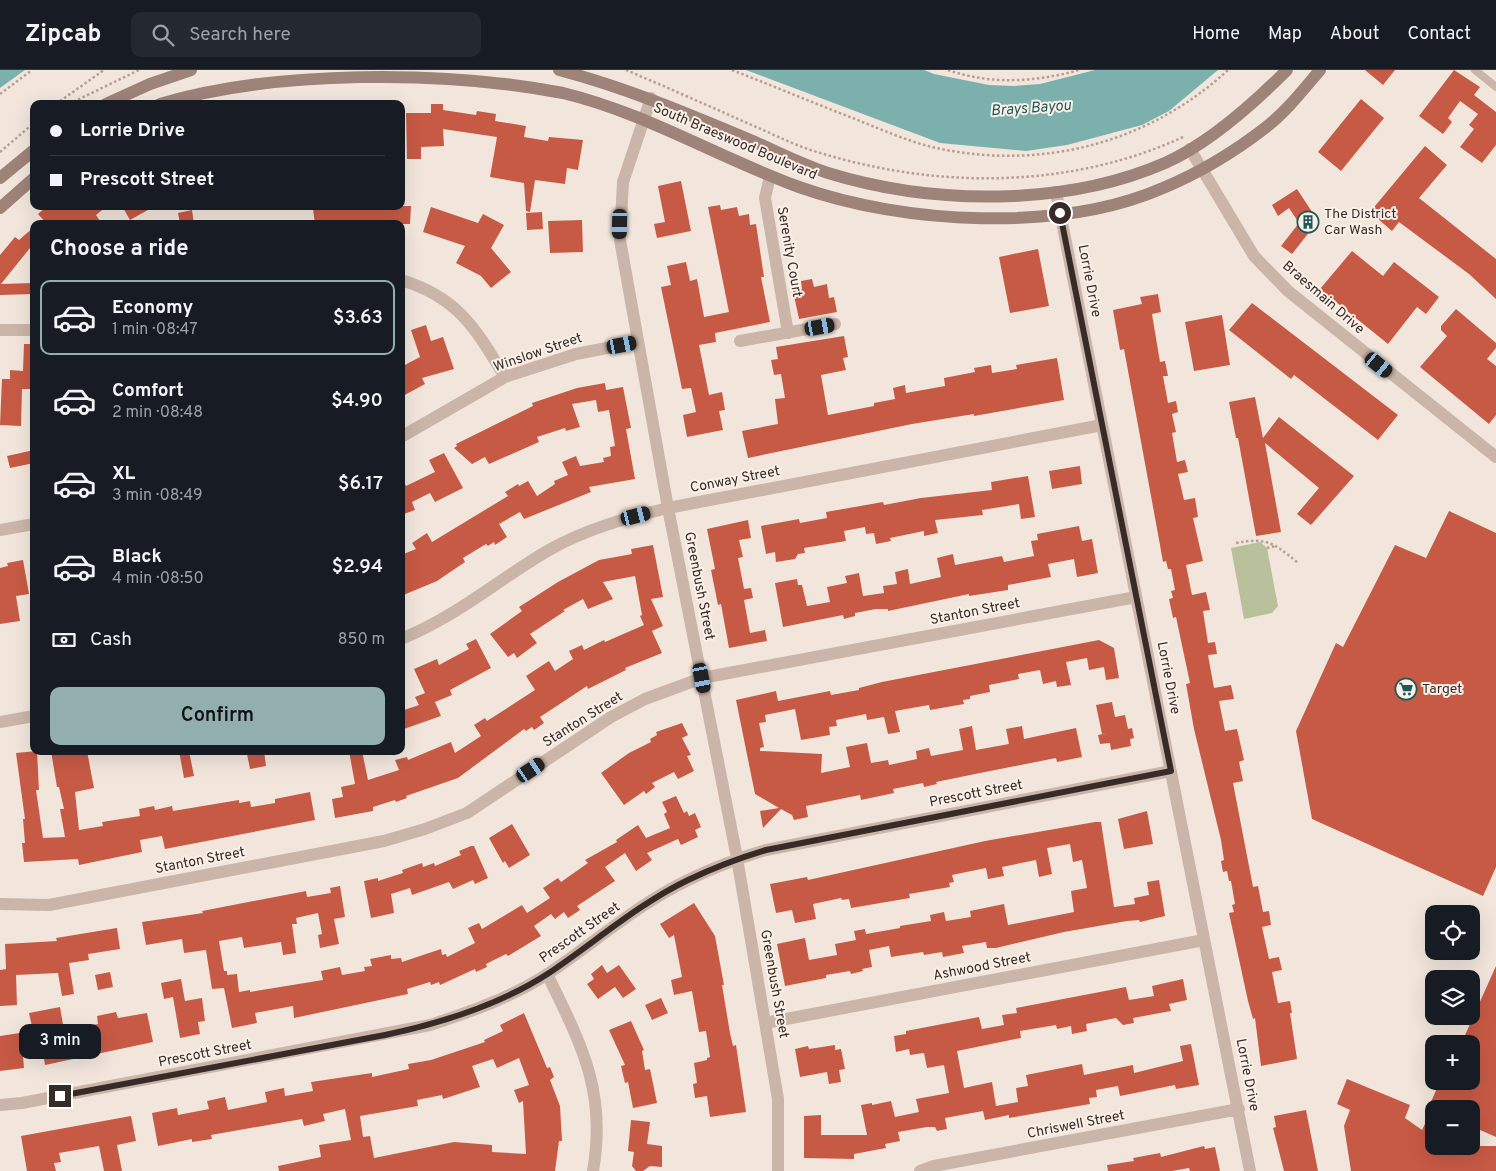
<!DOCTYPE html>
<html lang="en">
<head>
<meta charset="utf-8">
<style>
  :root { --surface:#171b24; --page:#242831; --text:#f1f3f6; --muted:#9ea1a6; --line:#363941; --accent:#92aeaf }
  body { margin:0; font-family:Overpass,sans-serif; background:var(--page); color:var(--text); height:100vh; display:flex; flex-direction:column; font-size:19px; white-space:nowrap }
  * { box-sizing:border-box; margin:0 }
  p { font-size:16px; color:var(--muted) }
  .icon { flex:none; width:28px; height:28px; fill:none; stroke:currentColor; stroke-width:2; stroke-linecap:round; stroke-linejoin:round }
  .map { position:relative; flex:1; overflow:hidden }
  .drawer { position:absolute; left:30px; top:150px; width:375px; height:535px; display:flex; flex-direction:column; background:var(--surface); border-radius:10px; box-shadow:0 5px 20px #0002 }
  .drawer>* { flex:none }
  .banner { position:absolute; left:30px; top:30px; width:375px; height:110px; border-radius:10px; box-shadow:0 5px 20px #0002; display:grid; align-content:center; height:110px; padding:0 20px; background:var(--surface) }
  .tools { position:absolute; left:1425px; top:835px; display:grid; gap:10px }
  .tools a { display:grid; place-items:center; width:55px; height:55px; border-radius:10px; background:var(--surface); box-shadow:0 5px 20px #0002; font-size:25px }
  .end { position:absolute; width:22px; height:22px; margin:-11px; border:6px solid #372b28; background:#fff; box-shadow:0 0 0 2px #fff }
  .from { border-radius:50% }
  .bubble { position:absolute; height:35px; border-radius:10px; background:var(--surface); box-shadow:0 5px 20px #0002; font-size:16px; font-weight:600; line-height:35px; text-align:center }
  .car { position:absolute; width:15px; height:30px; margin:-15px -8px; border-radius:6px; box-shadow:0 0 4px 1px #0007; background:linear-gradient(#222 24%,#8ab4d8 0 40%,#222 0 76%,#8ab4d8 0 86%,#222 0) }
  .banner b { display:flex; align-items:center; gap:18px; height:48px; font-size:19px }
  .banner b+b { border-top:1px solid var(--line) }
  .banner i { width:12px; height:12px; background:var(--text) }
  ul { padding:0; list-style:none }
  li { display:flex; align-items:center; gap:15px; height:75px; margin:0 10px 8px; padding:0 10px; border:2px solid transparent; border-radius:10px }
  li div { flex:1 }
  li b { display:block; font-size:19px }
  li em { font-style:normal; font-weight:600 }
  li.on { border-color:var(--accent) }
  li>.icon { width:45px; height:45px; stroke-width:1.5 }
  h2 { padding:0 20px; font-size:22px; line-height:60px }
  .pay { display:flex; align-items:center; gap:12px; height:55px; padding:0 20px; font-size:19px }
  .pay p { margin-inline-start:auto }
  .primary-button { display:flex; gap:10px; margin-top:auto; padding:10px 20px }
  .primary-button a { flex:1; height:58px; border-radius:10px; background:var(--accent); color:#111; font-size:20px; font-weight:600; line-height:58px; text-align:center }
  header { display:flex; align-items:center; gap:30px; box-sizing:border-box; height:70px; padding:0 25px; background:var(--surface); border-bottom:1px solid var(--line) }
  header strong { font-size:24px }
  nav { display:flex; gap:28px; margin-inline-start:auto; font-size:18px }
  .search { width:350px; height:45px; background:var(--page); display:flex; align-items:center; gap:12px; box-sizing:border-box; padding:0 18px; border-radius:10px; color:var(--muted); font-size:19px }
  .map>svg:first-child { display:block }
  .green { fill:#b8c19c }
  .water { fill:#7bb0ad }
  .building { fill:#c75a45; fill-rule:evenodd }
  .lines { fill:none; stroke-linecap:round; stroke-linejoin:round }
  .path { stroke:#b69e92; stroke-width:2.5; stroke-dasharray:2.5 2.5; stroke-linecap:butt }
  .lane { stroke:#cab5a8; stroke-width:8 }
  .street { stroke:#cab5a8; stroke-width:12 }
  .secondary { stroke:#9e8379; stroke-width:12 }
  .route { stroke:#372b28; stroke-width:6 }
  .labels { text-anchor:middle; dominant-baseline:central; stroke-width:4; stroke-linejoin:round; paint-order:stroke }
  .street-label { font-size:14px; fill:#372b28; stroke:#faf0e8 }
  .poi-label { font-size:14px; fill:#372b28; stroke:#faf0e8; text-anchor:start }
  .water-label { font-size:15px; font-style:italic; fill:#1d5958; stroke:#faf0e8 }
</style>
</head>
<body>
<header>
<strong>Zipcab</strong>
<div class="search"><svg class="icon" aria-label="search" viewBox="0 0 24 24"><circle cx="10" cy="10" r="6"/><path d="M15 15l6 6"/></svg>Search here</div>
<nav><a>Home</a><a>Map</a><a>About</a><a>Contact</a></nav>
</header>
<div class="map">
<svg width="1496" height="1101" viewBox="0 0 1496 1101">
  <rect width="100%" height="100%" fill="#f2e6dc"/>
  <!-- green -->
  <path class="green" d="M1260,472L1267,478L1278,536L1272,543L1244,549L1231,478Z"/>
  <!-- water -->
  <path class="water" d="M0,0H25L0,18Z
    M746,0H924L934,4L989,15L1014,16L1040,14L1095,0H1218L1169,41L1142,55L1067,75L1026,81L940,73Z"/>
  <!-- building -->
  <path class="building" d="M1365,0H1395L1383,15Z
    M1454,0L1480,17L1474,25L1496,42V75L1482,93L1460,77L1474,59L1469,55L1478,44L1460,31L1448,48L1452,52L1443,64L1419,46Z
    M1361,29L1384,48L1341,101L1318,82Z
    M431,34H443V40L476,45L477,41L496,44L495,51L526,56L524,67L548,71L549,67L583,70L578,100L567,98L565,114L535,110L530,142L526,141L524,113L490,107L497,67L443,59L444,76L421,77V89H407L406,43H431Z
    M1425,76L1447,95L1419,128L1496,189V229L1469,204L1399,152L1392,161L1370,142Z
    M681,111L691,161L657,168L654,154L665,152L658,116Z
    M1297,119L1318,151L1292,184L1281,176L1299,153L1289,138L1278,146L1272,135Z
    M720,135L721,140L737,137L739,146L749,144L750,155L756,154L764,207H761L770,252L715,263L716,272L699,275L709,325L722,322L725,340L719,341L723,360L687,367L683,345L696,342L691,318L682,319L661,217L671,215L667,196L686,192L690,211L697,209L704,247L729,242L708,137Z
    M47,136H107L96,145L102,154H47L38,144Z
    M122,136H155L130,150Z
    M332,136L381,138V136H411L410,154H315L313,139Z
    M431,137L478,153L483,144L504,155L491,178L511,202L491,218L481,206L456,193L465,176L423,162Z
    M192,140L194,154H180L178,143Z
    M542,142L543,159L527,160L526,143Z
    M582,150L583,182L550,183L548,151Z
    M34,157V173L1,214L34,213V224L0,225V185L15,167L19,170Z
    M1038,179L1049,236L1010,243L999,187Z
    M1352,181L1383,206L1394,192L1439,227L1426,244L1417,237L1388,274L1320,219Z
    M812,209L814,217L827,214L829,228L834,227L837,242L799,249L793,221L802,219L801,211Z
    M1158,224L1161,242L1152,244L1160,292L1165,291L1168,306H1163L1168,333L1176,331L1178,342L1172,344L1176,362L1172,363L1177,392L1185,390L1188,402L1178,404L1184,430L1195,428L1198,447L1193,448L1203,491L1186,495L1192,525L1206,522L1210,540L1203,541L1208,573L1215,572L1217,584L1208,585L1214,618L1231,615L1234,629L1219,631L1225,661L1237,659L1244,690L1239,692L1243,711L1233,713L1253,817L1258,816L1263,842L1269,841L1271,855L1262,857L1269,889L1279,887L1282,900L1272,902L1278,933L1290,931L1292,943H1290L1297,989L1261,996L1255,948L1253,949L1248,931L1229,843L1234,842L1232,835L1235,834L1231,811H1229L1227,801L1223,802L1221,791L1224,790L1221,770L1194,659L1186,614L1190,613L1176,547L1173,548L1169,529L1173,528L1171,521L1175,520L1171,499H1168L1166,491L1163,492L1160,475L1124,279L1120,280L1113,240L1142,234L1140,227Z
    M1252,233L1398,345L1378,370L1294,305L1291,309L1229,260Z
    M1456,239L1496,273V278L1487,289L1496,296V345L1489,354L1420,297L1447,266L1441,260V256Z
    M1222,245L1230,295L1194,301L1185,252Z
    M426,255L431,271L443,267L454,299L422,308L425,314L401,327V297L420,287L411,260Z
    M844,266L848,287L843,288L846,300L821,305L828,345L874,336V333L895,329L893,318L905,315L906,323L945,316L944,308L975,302L974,298L991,295L992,303L1017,299L1016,295L1057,288L1064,330L974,346V344L912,354L748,388L742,361L778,354L775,329L785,328L781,304L774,305L771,290L778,289L776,277Z
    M24,274H34V319H22L21,356L0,355L2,309H10V300L23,301Z
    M605,313L606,320L623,317L631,358L626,359L635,409L589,417L591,422L524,449L520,442L499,454L507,467L495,475L494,472L488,476L486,474L463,488L465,492L437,511L401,526V501L405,499L401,485L416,479L412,473L427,463L432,472L508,426L505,422L518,414L519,416L528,411L537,426L555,414L554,411L568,405L562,392L576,386L580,396L604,392L603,388L611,386L610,377L615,376L609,340L598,342L596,330L572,334L580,357L566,361L565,358L537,367L539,372L489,394L485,387L472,394L454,378L457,376L456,374L533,336L532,333L577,318Z
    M1255,327L1263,368L1279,347L1354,406L1311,455L1297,444L1319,418L1265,373L1281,462L1256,466L1238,368H1236L1229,332Z
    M34,380V393L10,398L7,386Z
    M444,383L463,418L435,432L430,423L412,432L415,440L401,445V406L406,416L435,402L429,390Z
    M1080,396L1082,414L1052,419L1049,401Z
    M1028,406L1035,447L1021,449L1019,434L982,440L983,445L935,450L938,463L924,466V461L890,468L891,471L876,474L874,463L866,464L865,457L844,461L846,471L804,478L805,483L798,484L795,489L776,492L775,482L766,484L761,456L799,449L800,453L827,448L826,442L883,432L884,435L921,428L992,420L991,412Z
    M1449,441L1496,463V797L1483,826L1312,749L1296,661L1336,573L1343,577L1395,475L1426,488Z
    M748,450L751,468L739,470L743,487L738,488L744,519L751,518L753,528L744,530L750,563L765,560L767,571L729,578L721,534L718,535L711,500L715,499L707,459Z
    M1079,456L1082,471L1092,469L1098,503L1077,507L1074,489L1048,494L1051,507L1008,515V520L969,526V524L888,541V539H876L855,543V546L844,549L843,545L783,557L775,513L797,509L798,515H802L807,536L830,532L827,517L847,513L845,506L859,503L863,526L884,523L883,516L897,514L895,502L908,499L910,514L941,507L937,488L953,484L955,495L1002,486L1004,492L1034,486L1031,471L1038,470L1037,464Z
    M653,475L663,527L651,529L663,556L652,561L662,583L625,598L626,600L588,619L587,616L540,647L544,653L534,660L532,657L526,661L524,659L458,708L406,726L407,728L396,732L395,730L373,737V741L335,748L332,729L343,727L341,717L355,714L349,681H362L368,710L399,700L395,690L407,687L408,690L451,672L455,683L481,666L474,655L485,648L487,651L535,620L526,606L549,591L555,601L573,589L569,581L582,575L584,580L604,570L605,572L644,555L640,546L642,545L635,506L603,512L613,529L588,539L583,529L563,540L565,541L530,564L537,573L517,588L514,583L508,587L490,564L522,541L519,537L558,512L599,490L632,484L631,479Z
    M23,490L29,524L16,526L20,551L0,554V498L8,496L7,493Z
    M476,569L491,598L450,620L452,625L435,632L441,646L401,660V641L419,635L415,627L425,623L414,599L437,589L439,595L469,579L466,574Z
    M1099,570L1114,578L1119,608L1106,610L1104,597L1089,600L1087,588L1066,592L1071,615L1057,617L1056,611L1043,614L1040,600L1018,604L1019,609L989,615L990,622L970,626V629L963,630L964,634L930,640L929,635L895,641L900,662L888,664L884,647L867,650L866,644L836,650L837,656L829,657L830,665L801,670L795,639L765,645L766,652L759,653L764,677L760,678V681L822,684L821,703L850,697L846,677L867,673L871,693L888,690L889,695L917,689L916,681L929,678L931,686L963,680L959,659L972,656L976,680L1009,674L1006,659L1022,656L1024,669L1076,658L1082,687L1057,692L1056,688L980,703L936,712L937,714L924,717L923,713L893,719L894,723L861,730L860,725L806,736L808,747L794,750L792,745L781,739L763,758L760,741L779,738L755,724L736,630L776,621L778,631L830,621L831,625L859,620V618L882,612Z
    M1112,632L1115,647L1125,645L1128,659L1132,658L1134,668L1130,669L1131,676L1111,680L1110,673L1100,674L1098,665L1108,663L1102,664L1096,635Z
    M682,653L688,665L682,668L691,685L687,686L694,701L678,709L674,702L652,713L655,717L646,724L644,721L624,735L601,703L629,683L651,672L650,669L657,665L656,662Z
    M37,681L39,720H36L43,768L65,767L60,739H64L59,717H57L51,681H87L94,718L75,722L79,760L103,756L102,752L140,746L139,739L154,736L155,740L172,736L173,741L239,730V733L250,731L251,737L275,733V729L310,722L315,750L165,779L162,766L140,770L142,782L79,795L78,789L24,792L22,773H25L23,749H25L16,683Z
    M179,681H189L194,706L184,708Z
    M264,681L266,696L250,699L247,684Z
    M676,726L684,743L687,741L689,746L695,743L701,757L695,760L698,767L681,775L678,769L647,783L652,790L636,801L625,783L605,797L615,811L577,836L580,840L568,848L564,842L555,849L551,844L534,856L541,866L508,886L506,884L486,894L487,897L476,902L475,899L440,915L439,912L431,915L430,912L407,919L408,924L294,948L293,936L255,943L257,953L232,958L224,918L212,919L206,880L184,883L182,869L146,875L142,852L203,843L202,841L306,821L307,827L331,823L330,818L340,816L345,847L334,849L339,874L320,878L318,865L322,864L318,843L296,848L297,854H292L296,883L283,885L281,872L244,878L242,867L219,871L224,901H227V905L237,904L239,922L250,920V922L323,910L321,901L340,897L342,905L365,901L364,897L372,896L370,889L391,885V889L401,888L402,892L441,879L442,885L446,884L447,887L475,873L468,858L479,853L482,859L522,835L527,843L550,828L543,818L558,808L561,812L588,793L585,790L617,772L616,770L638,755L646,768L670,758L664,744L667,742L662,732Z
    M1147,741L1153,774L1124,779L1118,749Z
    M1095,752H1101L1114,837L1135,834L1134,828L1149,825L1147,812L1159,810L1165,846L1140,852L1139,850L1127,851L1064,862L996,878H987L986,872L962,876L964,883L943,887L942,882L924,885L923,882L891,887L889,876L869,880L872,897L862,899L863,901L851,904L850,901L826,905V908L785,916L777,874L805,868L809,890L837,885L835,874L856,870L854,861L865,859L866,864L900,858V856L931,851L930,845L944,842L946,851L971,847L970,841L1004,834L1008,855L1074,842L1071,821L1087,818L1082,790L1073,792L1070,774L1047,778L1052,804L1039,807L1036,790L1002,797L1004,806L988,809L986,798L952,805L954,812L949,813L950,817L909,824L910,828L851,838L849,829L842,830L841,828L813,834L816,849L795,853L792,840L776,843L770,814L807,807L808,810L985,771Z
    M512,754L530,785L509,798L505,791L503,793L489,768Z
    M471,776H474L488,808L475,814L473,810L453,819L449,812L412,825L410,818L391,824L394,843L371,848L364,811L378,808V811L403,803L402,800L422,793L423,797L434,793L435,796L461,785L459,781Z
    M694,833L715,866L724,915H722L730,963L733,976L736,975L746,1042L710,1047L707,1026L695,1028L693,1014L697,1013L694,993L707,990V988L710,987L706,961L699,962L692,921L674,925L671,910L682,907L674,865L669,868L660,854Z
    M117,858L120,879L88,884L89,890L69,893L74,924L62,926L58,903L16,905L17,935L0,936V900L6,899L5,874L57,871L56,868Z
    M602,895L607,903L619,895L636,919L623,928L615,917L598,929L587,914L594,909L591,904Z
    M1496,896V1067L1471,1056V1039H1434V1076H1496V1101H1351L1344,1056L1350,1040L1337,1034L1347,1009L1410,1035L1405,1048L1422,1060L1432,1039H1428L1440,1011H1471V974H1461Z
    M110,902L113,917L98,920L95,905Z
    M181,909L185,931L202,928L205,951L198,952L200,964L180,968L173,927L164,929L161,913Z
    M1183,909L1187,930L1169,934L1171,941L1133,948L1134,953L1123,955L1116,948L1086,954L1087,961L1072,964L1071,956L1057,959L1056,955L1020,961L1021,968L957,981L964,1018L992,1012L996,1036L1018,1032L1016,1018L1028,1016L1026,1005L1082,994L1084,1005L1133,995L1134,1003L1183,991L1180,976L1191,974L1199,1015L1176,1019L1175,1015L1120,1026L1118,1016L1096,1020L1097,1027L1089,1028L1090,1034L1009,1048V1045L985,1050L983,1041L945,1048L947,1059L937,1061L935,1057H927L898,1062L900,1071L885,1074L886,1078L854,1084V1089L804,1088V1046L821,1045V1065H867L861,1035L872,1033V1035L891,1031L895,1047L919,1042L916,1029L949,1023L944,995L927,998L924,983L910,985L909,979L896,982L894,966L906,964V961L979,947L982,959L1004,955L1002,945L1017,943L1016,938L1126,917L1129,930L1154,926L1152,916Z
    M661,928L668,943L652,950L645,935Z
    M60,937L64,960L98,954L97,946L116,942L118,948L147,943L153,972L45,995L43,983L23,986L24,998L0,1001V966L33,961L29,943Z
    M524,943L547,998L550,997L554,1007L550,1010L560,1036L562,1071H559L555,1101H279L278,1096L321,1087L319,1075L351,1070L345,1039L323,1044L325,1051L304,1056L302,1049L211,1065L212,1069L192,1072V1069L158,1076L152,1043L177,1038L178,1045L209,1039L207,1031L225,1027L228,1040L267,1032L265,1022L284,1018L285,1026L313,1021L311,1012L372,1003V1007L409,999L408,994L431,990L485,972L484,970L503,961L500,955ZM519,988L529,1015L514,1020L519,1033L523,1031L526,1084L492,1082V1075L454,1072L374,1088L370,1066L363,1067L360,1046L418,1036L417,1030L442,1025L443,1029L480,1017L472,996L493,989L497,998Z
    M631,951L644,980L642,981L645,1000L650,999L657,1033L633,1038L628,1012L625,1013L621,996L625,995L609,960Z
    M835,975V980L841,979L845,999L839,1000L841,1012L829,1014L827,1002L800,1007L795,979L808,976L809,979Z
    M1306,1040L1318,1101H1284L1273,1058L1276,1057L1274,1046Z
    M131,1046L136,1071L117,1075L122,1101H104L99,1076L59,1083L61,1092L54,1093L56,1101H27L21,1066Z
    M631,1050L650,1052L647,1074L662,1076V1097L650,1096L643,1101H636L632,1096L634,1082L628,1081Z
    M1204,1076L1205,1079L1215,1077L1220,1101H1190L1189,1098L1172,1101H1108L1107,1095L1134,1091L1133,1088L1160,1083L1161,1087Z"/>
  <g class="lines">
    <!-- path -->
    <path class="path" d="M626,0C666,17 707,35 747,53C769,62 791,74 814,81C933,119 1068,120 1183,67
      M732,0C773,16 814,33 855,49C883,60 911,73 941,79C1045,100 1150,72 1228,0
      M948,0C990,15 1037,12 1079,0
      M0,24L32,0
      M56,34L104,0
      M69,34L139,0
      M0,82L34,53
      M1236,473C1266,467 1274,473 1297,492
      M1267,478L1276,476"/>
    <!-- lane -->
    <path class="lane" d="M1475,0L1496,17"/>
    <!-- street -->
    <path class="street" d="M651,28L623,112L620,170L668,438L737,788L778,1029V1101
      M1190,79L1254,186L1288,221L1496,387
      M770,106L765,128L788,263
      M1056,122L1250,1101
      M401,210C458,227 476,259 505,307
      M0,260H34
      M740,271L835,254
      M401,367L505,307L576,284L637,272
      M0,460L34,454
      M401,569C456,547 499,509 549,480C586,459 626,448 668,438L1102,355
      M0,652L34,646
      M0,834L49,835L384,771L425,759L467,743L611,647L645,629L702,608L1136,527
      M547,904C581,974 607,1021 593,1101
      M765,953L1204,870
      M0,1035L22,1033L430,955C470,942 513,927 549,903C594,873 638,834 688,810C713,798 739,788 766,780L1171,701
      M920,1101L934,1096L1239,1039"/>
    <!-- secondary -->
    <path class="secondary" d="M559,0C624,17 686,43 748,69C774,80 801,94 828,103C932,135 1064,137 1165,93C1208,74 1254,33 1287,0
      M106,34L150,14L191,0
      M160,34C275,0 443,0 563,23C646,43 719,88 799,117C903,154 1060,163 1163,118C1199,103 1234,82 1265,58C1286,42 1303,20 1320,0
      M0,108L34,80
      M0,138L34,108"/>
  </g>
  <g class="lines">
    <!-- route -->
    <path class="route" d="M60,1026L385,965C442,953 500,935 549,903C594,873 638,834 688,810C713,798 739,788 766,780L1171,701L1060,143"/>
  </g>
  <!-- icons -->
  <defs>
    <g id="building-ring" transform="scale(1.125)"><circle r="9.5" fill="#faf0e8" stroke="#1d5958" stroke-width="1.5"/><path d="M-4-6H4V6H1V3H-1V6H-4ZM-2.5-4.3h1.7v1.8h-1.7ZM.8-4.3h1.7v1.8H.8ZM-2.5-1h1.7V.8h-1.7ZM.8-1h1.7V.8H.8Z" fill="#1d5958"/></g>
    <g id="supermarket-ring" transform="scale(1.125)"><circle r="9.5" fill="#faf0e8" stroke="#1d5958" stroke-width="1.5"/><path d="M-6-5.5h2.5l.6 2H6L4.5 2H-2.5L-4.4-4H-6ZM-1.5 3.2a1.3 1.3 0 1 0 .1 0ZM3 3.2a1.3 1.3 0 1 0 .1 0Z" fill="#1d5958"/></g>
  </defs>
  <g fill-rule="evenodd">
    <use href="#building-ring" x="1308" y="152"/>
    <use href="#supermarket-ring" x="1406" y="619"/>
  </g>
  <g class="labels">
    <!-- street labels -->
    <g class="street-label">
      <text transform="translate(735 72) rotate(23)">South Braeswood Boulevard</text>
      <text transform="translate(789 182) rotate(80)">Serenity Court</text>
      <text transform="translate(1089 211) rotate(79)">Lorrie Drive</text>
      <text transform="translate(1323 228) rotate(41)">Braesmain Drive</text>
      <text transform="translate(538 283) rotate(-19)">Winslow Street</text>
      <text transform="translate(735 410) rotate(-11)">Conway Street</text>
      <text transform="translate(699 516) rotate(79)">Greenbush Street</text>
      <text transform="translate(975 542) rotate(-11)">Stanton Street</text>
      <text transform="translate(1168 608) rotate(79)">Lorrie Drive</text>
      <text transform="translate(583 650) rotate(-32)">Stanton Street</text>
      <text transform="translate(976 724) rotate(-11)">Prescott Street</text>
      <text transform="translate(200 791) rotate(-11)">Stanton Street</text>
      <text transform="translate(580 863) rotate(-35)">Prescott Street</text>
      <text transform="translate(982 897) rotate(-11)">Ashwood Street</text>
      <text transform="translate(774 914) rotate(80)">Greenbush Street</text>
      <text transform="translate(205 984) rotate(-11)">Prescott Street</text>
      <text transform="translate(1247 1005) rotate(79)">Lorrie Drive</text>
      <text transform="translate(1076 1055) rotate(-11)">Chriswell Street</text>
    </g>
    <!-- poi labels -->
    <g class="poi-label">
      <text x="1324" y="144">The District<tspan x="1324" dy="16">Car Wash</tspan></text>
      <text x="1422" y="619">Target</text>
    </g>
    <!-- water labels -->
    <g class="water-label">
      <text transform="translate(1031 39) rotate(-4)">Brays Bayou</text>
    </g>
  </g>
</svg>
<div class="tools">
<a><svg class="icon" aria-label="locate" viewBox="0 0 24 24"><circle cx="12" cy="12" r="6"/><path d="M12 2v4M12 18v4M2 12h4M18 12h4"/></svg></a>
<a><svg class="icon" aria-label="layers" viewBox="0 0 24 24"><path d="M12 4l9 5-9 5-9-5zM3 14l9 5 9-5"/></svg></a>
<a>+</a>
<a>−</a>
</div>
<i class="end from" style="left:1060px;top:143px"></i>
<i class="end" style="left:60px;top:1026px"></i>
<div class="bubble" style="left:19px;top:954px;width:82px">3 min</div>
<i class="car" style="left:620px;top:154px;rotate:181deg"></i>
<i class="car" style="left:820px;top:257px;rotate:80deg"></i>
<i class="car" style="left:622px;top:275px;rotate:79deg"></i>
<i class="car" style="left:1379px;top:295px;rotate:129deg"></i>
<i class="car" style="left:636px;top:446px;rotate:76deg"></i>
<i class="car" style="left:702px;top:608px;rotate:169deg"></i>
<i class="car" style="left:531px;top:700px;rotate:56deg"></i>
<div class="banner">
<b><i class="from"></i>Lorrie Drive</b>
<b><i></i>Prescott Street</b>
</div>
<section class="drawer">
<h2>Choose a ride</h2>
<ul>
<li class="on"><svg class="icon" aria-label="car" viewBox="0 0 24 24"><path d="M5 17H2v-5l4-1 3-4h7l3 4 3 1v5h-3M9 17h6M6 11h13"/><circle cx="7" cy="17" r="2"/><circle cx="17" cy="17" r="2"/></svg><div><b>Economy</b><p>1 min · 08:47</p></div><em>$3.63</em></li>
<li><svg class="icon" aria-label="car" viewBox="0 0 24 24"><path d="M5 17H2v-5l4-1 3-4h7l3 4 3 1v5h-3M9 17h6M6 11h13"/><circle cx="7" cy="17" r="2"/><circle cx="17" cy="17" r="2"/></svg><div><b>Comfort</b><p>2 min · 08:48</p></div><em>$4.90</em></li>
<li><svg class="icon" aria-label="car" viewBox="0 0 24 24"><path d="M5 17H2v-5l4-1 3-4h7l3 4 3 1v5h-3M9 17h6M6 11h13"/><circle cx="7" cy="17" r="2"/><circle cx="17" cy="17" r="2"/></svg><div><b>XL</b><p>3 min · 08:49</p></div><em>$6.17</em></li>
<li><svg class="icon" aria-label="car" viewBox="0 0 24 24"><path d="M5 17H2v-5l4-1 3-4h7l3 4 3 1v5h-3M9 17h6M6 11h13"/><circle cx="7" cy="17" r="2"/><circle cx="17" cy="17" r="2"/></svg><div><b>Black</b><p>4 min · 08:50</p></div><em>$2.94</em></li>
</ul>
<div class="pay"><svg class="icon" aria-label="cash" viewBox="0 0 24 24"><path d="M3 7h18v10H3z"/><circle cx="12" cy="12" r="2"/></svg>Cash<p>850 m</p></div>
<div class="primary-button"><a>Confirm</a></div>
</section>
</div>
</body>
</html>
